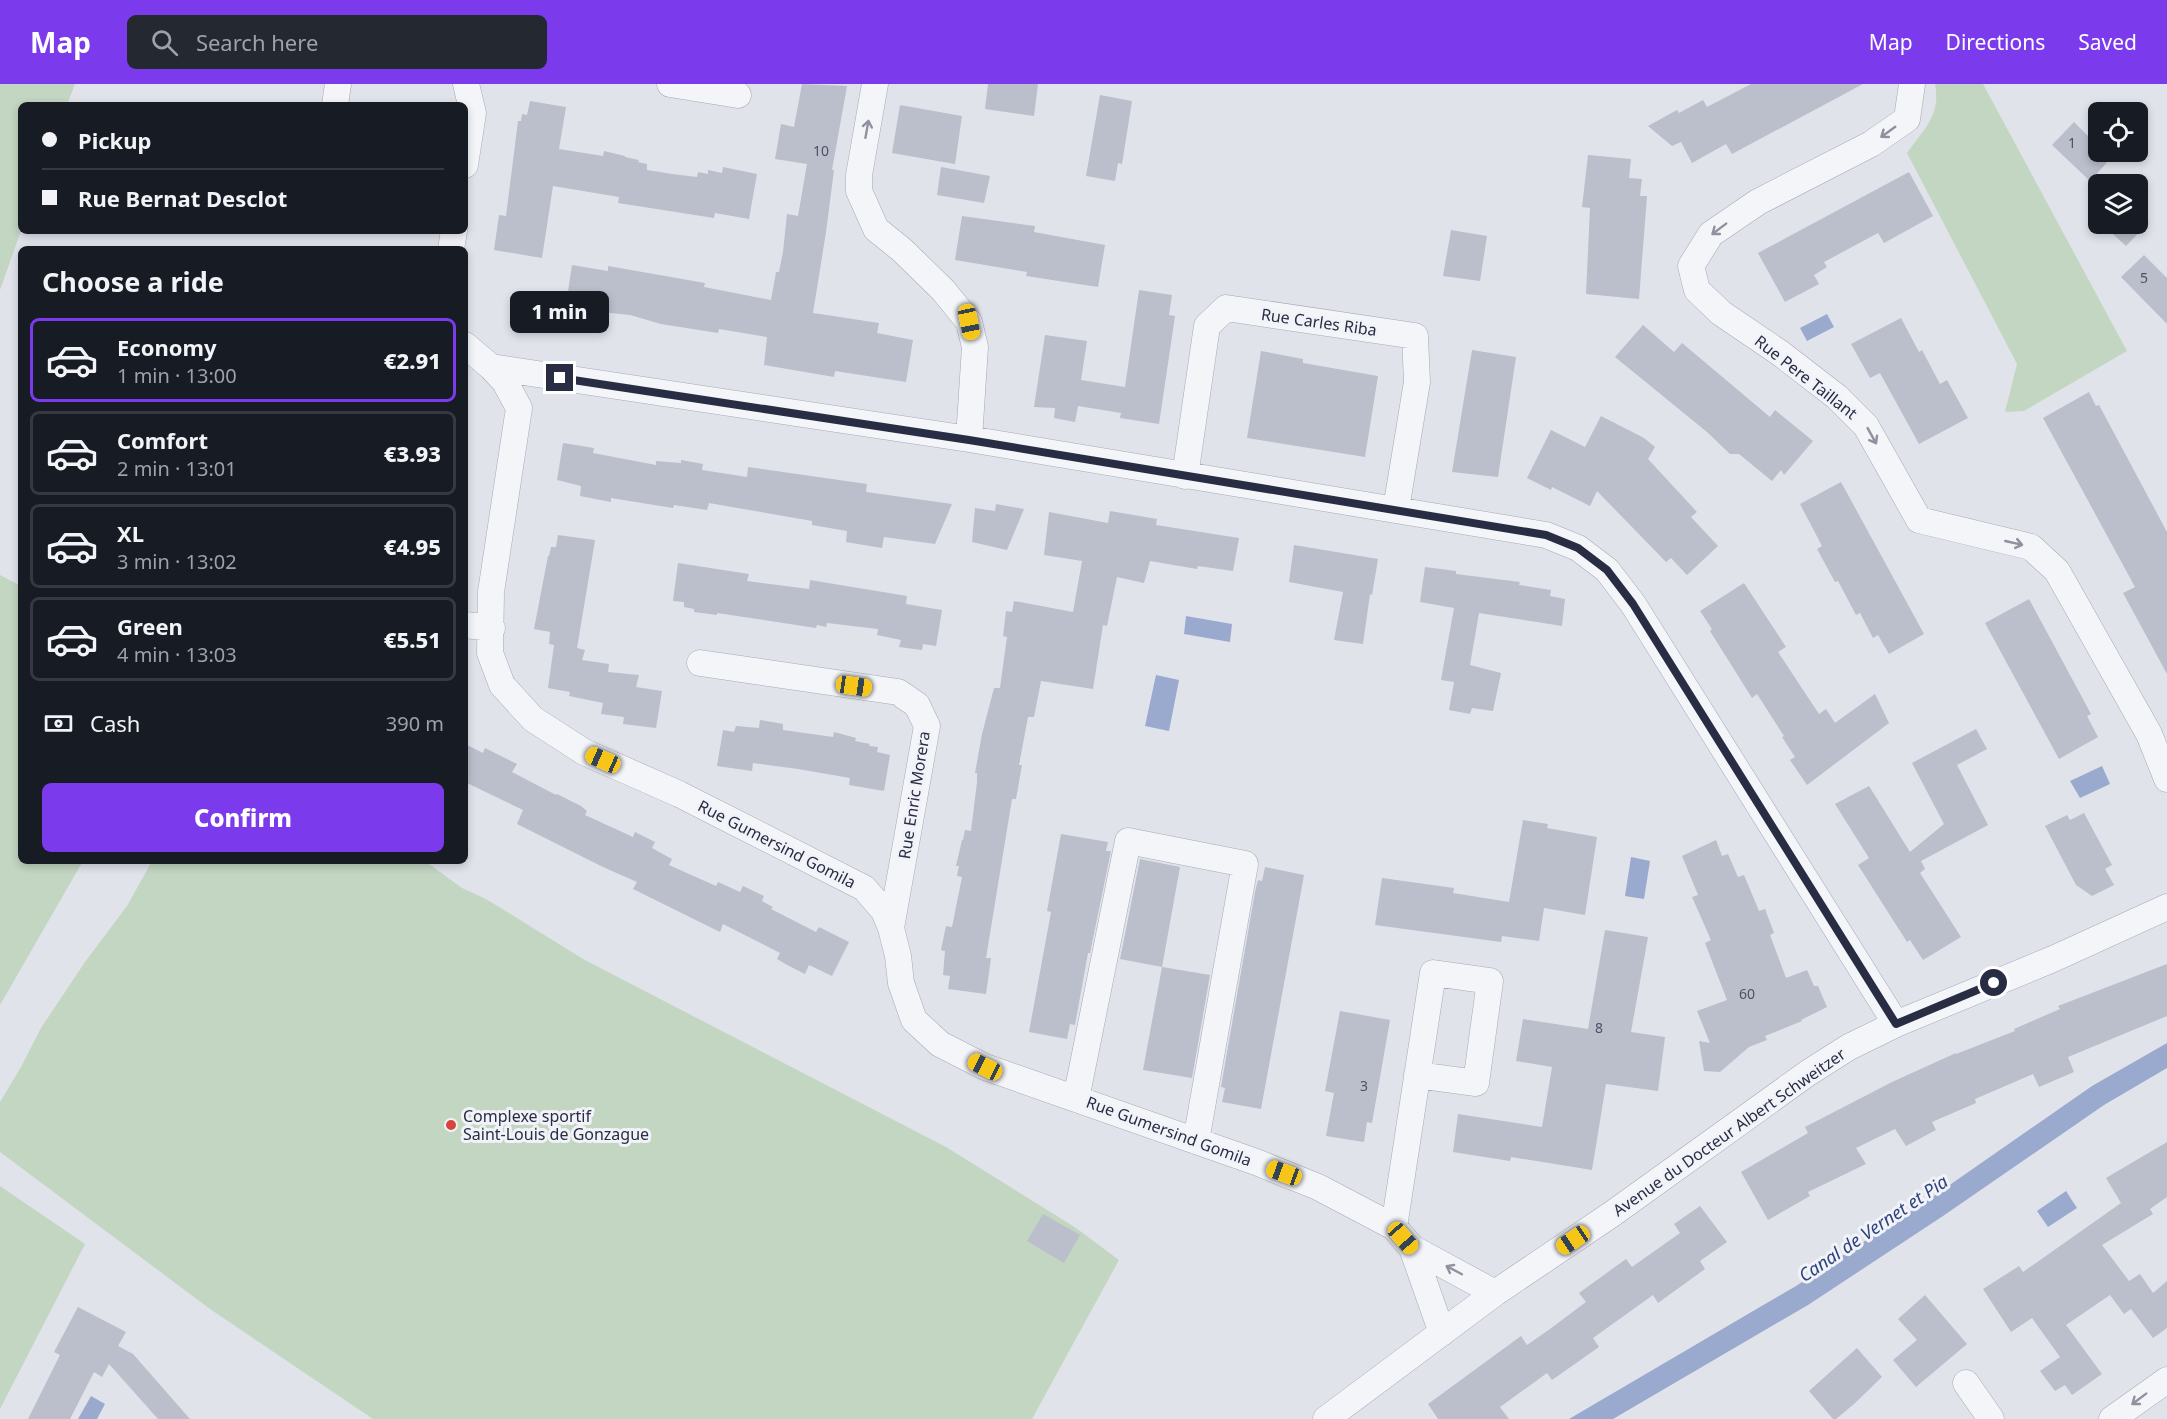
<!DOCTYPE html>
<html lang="en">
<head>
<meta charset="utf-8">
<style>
  :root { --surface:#171b24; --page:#242831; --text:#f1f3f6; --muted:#9ea1a6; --line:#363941; --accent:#7c3aed }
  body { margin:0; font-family:"Noto Sans",sans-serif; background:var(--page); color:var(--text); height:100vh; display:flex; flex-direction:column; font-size:22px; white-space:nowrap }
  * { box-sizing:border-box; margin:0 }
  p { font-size:20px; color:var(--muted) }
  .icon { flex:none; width:33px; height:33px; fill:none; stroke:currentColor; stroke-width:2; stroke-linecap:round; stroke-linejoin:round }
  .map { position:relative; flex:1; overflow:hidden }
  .drawer { position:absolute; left:18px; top:162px; width:450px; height:618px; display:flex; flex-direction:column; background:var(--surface); border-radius:9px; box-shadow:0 3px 9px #0003 }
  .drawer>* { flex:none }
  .banner { position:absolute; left:18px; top:18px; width:450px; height:132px; border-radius:9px; box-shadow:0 3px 9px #0003; display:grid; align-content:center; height:132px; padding:0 24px; background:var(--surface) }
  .fabs { position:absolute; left:2088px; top:18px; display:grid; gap:12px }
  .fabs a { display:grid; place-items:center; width:60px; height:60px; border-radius:9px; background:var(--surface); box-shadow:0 3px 9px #0003; font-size:30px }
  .end { position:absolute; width:27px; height:27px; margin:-14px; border:8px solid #282d44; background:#fff; box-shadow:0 0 0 3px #fff }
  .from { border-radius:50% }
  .bubble { position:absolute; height:42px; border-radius:9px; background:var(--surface); box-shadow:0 3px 9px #0003; font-size:20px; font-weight:800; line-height:42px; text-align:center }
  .car { position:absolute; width:18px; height:36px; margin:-18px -9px; border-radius:8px; box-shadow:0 0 4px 2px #0007; background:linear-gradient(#f5c518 24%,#345 0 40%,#f5c518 0 76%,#345 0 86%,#f5c518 0) }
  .banner b { display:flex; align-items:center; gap:21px; height:57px; font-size:22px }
  .banner b+b { border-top:2px solid var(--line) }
  .banner i { width:15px; height:15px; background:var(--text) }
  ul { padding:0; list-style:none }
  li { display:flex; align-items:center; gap:18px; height:84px; margin:0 12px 9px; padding:0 12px; border:3px solid var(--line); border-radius:9px }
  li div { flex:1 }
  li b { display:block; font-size:22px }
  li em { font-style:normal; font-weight:800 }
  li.current { border-color:var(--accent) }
  li>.icon { width:54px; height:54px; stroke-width:1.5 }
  h2 { padding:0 24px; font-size:27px; line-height:72px }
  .pay { display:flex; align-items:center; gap:15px; height:66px; padding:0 24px; font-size:22px }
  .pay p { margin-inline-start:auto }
  .action { display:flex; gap:12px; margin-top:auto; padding:12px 24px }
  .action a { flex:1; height:69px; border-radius:9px; background:var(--accent); color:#fff; font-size:24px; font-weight:800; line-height:69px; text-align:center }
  header { display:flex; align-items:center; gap:36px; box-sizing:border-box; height:84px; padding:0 30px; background:var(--accent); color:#fff }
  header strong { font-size:28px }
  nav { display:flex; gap:33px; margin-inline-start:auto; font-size:21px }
  .search { width:420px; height:54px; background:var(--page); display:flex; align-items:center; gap:15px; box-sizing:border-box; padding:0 21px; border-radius:9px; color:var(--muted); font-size:22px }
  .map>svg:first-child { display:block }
  .green { fill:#c3d6c2 }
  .water { fill:#9aa9ce }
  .building { fill:#bbbecb }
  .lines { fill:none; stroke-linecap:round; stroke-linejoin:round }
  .minor-casing { stroke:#a6a9b6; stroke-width:27 }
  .minor { stroke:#f4f5f9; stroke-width:26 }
  .oneway { stroke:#8e919e }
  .route { stroke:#282d44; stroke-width:8 }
  .poi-dot { fill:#d9433d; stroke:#f1f3f8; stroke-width:2 }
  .labels { text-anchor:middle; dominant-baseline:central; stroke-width:6; stroke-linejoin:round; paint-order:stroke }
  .number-label { font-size:14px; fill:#4d5166 }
  .street-label { font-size:16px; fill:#282d44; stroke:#f1f3f8 }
  .poi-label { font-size:16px; fill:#282d44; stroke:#f1f3f8; text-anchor:start }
  .water-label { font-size:18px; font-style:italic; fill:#2f437c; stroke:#f1f3f8 }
</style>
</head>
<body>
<header>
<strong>Map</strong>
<div class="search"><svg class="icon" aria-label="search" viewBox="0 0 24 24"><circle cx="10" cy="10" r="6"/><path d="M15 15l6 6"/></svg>Search here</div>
<nav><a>Map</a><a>Directions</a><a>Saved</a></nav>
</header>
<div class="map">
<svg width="2167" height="1335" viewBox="0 0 2167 1335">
  <rect width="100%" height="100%" fill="#e1e3eb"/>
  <!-- green -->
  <path class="green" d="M0,0H75L67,21H21V147L0,206Z
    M1935,0H1983L2127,267L2024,327L2005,328L2017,280L1907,69C1924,44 1941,32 1935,0Z
    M0,491L21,502V777H83L0,921Z
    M152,777H425L462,804L486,815L583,875L946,1063L1076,1144L1119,1176L1032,1335H373L210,1225L0,1068V1018L21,983L41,944L85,878L127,822Z
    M0,1102L85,1160L0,1325Z"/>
  <!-- water -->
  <path class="water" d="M1827,230L1834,243L1807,257L1800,244Z
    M1186,532L1232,540L1230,558L1184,550Z
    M1156,591L1179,596L1169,647L1145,642Z
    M2102,682L2110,700L2080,714L2070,697Z
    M1631,773L1650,777L1644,815L1625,812Z
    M2167,959V984L2104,1021L1943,1132L1808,1221L1613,1335H1569L1796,1202L1931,1114L2092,1002Z
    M2066,1107L2077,1124L2048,1143L2037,1127Z
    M91,1312L105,1320L97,1335H78Z"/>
  <!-- building -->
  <path class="building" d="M802,0L847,2L832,86H834L826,148L813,229L879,239L877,249L913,256L906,298L835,287L834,293L764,281L767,253L719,245L718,249L661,240L630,231L601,228L600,233L565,227L572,181L608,187V182L705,199L704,203L771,216L776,188H779L783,168L787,130L798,132L807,80L775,75L781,40L794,43Z
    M988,0H1038L1034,32L985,25Z
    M1751,0H1863L1732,70L1726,60L1692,79L1681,58L1672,62L1648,42L1677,26L1679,29L1703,16L1707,23Z
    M1100,11L1132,17L1122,80L1118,79L1115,97L1086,92Z
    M530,17L566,23L559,65L603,72L604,67L625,72V73L639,76L638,78L647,80V86L672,90L697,93L698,88L708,90V86L722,89L723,83L757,90L749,135L715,129L714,134L618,119L619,113L553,102L542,174L494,166L499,131L506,132L518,37H521L522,30L527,31Z
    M900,21L962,32L955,80L892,69Z
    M2074,38L2098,62V68H2105L2111,74L2090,97L2052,61Z
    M1588,71L1631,75L1629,94L1642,95L1640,112H1647L1639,215L1586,210L1590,124L1582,123Z
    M941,83L990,92L984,119L937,111Z
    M1909,88L1933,132L1884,159L1878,149L1824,178L1827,183L1814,191L1819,200L1785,218L1758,169Z
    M2098,116V136L2089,126Z
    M2138,128L2149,138L2126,162L2102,140H2138Z
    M962,132L1035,142L1034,148L1105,161L1098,203L1026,192L1027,188L955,176Z
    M1451,146L1487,152L1480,197L1443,192Z
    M2144,171L2167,194V240L2121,193Z
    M1139,206L1172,211L1169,231L1175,232L1159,340L1120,334L1121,329L1078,322L1075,338L1054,334L1055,324L1034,323L1045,251L1087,257L1081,296L1125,303Z
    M1901,234L1919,268L1922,266L1940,300L1947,296L1968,334L1919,360L1880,289L1870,294L1851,260Z
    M1643,241L1674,268L1682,259L1770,333L1775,326L1813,357L1784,391L1781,386L1772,397L1739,370H1730L1707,348L1615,273Z
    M1472,266L1516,273L1498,393L1452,388Z
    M1261,267L1303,275V279L1378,292L1365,373L1247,354Z
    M2089,308L2096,322L2099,321L2167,448V590L2123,509L2135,503L2043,334Z
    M1601,332L1644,354L1655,363L1648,375L1697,428L1691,433L1718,462L1687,491L1671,474L1666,478L1597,407L1590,422L1552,403L1551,406L1527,394L1551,346L1585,363Z
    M563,359L594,364L593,369L656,381V377L681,379V376L703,380L702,386L747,393L748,383L867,400L866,408L952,420L935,460L884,453L882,464L846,458L847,447L812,441V437L709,419L707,426L674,421L673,424L611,414V418L580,412L581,402L557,396Z
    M1841,398L1924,550L1889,570L1878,551L1873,554L1860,529L1856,531L1838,497L1835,498L1817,465L1822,462L1800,420Z
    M996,420L1024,425L1007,466L972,458L975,424L995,427Z
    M1110,427L1157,435L1156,441L1239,454L1233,487L1198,482L1197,485L1150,477L1144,499L1117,493L1107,542L1103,541L1093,605L1041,597L1034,633H1028L1019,681H1022L1016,715H1012L986,874H991L986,910L948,905L950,892L943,891L945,867L941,866L946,842L952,843L962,793L957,792L959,782H956L962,756H963L965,746L971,747L977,698V689H975L982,650L994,604H1000L1007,553L1003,552L1006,527L1012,528L1014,517L1073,528L1082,477L1044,471L1049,428L1108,439Z
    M558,451L595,456L577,564L585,566L582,576L609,580L608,588L639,591L636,603L662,607L656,644L623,640L624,633L601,630L603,619L569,612L570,608L548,604L554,561L549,560L550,548L534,545L548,472H549L551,463H556Z
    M1294,461L1378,475L1372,511L1370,510L1363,560L1334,556L1343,508L1289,498Z
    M678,479L749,490L747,497L809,505L810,496L907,512L906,520L942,526L936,562L923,560L922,566L899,563L901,556L877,551L878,545L827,539L826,543L817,541L816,544L717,529V531L694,528V525L684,523V518L673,517Z
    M1425,483L1456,487V490L1520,498L1519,501L1551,506L1550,512L1565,515L1562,542L1479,529L1470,581L1501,589L1493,627L1472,624L1470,630L1449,626L1454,598L1441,596L1454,524L1420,518Z
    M1744,499L1786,563L1778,568L1819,630L1826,625L1835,639L1875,610L1889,639L1807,701L1790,676L1795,673L1782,653L1784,652L1757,610L1752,614L1710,547L1712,545L1700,527Z
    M2029,515L2091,630L2087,632L2098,653L2059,675L1985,539Z
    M760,636L783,640V646L833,653L834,648L856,654L855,657L870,660L869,662L878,663L877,668L890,671L884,707L849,701L850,694L798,685L753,679L752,687L717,682L723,646L734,648L736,642L759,644Z
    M1976,645L1987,665L1957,681L1988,741L1921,777L1925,785L1920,789L1961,853L1923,876L1910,856L1907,858L1858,781L1869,774L1835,720L1869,702L1910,768L1944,740L1912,679Z
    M465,660L483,669L485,664L517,680L512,688L556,711L557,710L581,722L587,727L585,731L633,753L635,748L655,758L652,764L672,775L669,781L716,802L718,798L740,808L743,802L764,812L762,817L773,823L771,825L816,848L819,843L849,858L832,892L809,881L805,890L789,882L777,875L780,869L723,840L720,848L633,805L637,798L603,783L517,740L523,726L465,698Z
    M2084,729L2112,781L2105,785L2114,801L2092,812L2076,801L2045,742L2067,731L2070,736Z
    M1523,736L1548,740L1547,744L1597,753L1585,831L1544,824L1539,857L1502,852L1501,858L1375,841L1382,794L1454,804L1453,809L1509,818Z
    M1061,750L1108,758L1106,767H1111L1090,869H1088L1075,941L1070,940L1067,955L1029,948L1051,828L1047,827Z
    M1716,756L1722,772L1728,770L1738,793L1744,791L1759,827L1765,825L1774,849L1770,851L1786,894L1807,886L1814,902H1818L1827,923L1801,936L1802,937L1765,952L1767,956L1749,963L1720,988L1704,987L1699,957L1710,959L1697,927L1727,916L1705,859L1711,856L1692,813L1698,811L1682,772Z
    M1140,775L1180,783L1162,883L1120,875Z
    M1265,783L1304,791L1261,1025L1222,1018L1225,1004L1221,1003L1255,808L1258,796L1262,797Z
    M1605,846L1648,853L1631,948L1665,953L1658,1007L1606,1000L1592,1086L1511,1073L1510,1077L1453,1068L1458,1030L1542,1043L1552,983L1516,977L1523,935L1588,945Z
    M2167,880V932L2068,973L2074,988L2039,1003L2033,990L1975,1015L1976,1019L1932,1038L1936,1046L1906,1062L1895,1045L1856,1064L1866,1080L1808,1108L1810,1112L1768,1136L1741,1088L1808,1049L1805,1043L1892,998L1956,969V970L2015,947L2014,945L2060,925L2058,922Z
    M1162,883L1210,891L1192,994L1143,986Z
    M1340,927L1390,936L1372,1039L1367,1038L1364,1058L1326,1052L1334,1009L1325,1007Z
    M2167,1058V1113L2150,1125L2153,1130L2102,1161L2129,1197L2140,1190L2153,1209L2167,1197V1244L2153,1254L2131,1225L2124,1230L2110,1211L2066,1241L2102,1290L2072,1311L2065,1301L2055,1307L2040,1287L2060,1273L2032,1234L2011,1248L1983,1205L2019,1182L2023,1188L2121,1119L2106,1094Z
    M1700,1122L1727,1158L1700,1177L1705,1185L1658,1219L1653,1211L1593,1254L1599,1263L1552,1296L1547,1289L1500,1323L1509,1335H1438L1428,1320L1521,1252L1527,1261L1550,1245L1586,1218L1579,1209L1626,1175L1632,1183L1680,1149L1674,1140Z
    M1043,1130L1080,1151L1064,1179L1027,1157Z
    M1925,1211L1967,1260L1916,1303L1893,1276L1917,1256L1898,1235Z
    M78,1223L126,1248L118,1262L133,1270L190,1335H158L109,1280L102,1293L94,1288L70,1335H28L60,1271L54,1268Z
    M1857,1264L1882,1293L1854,1320L1836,1335H1833L1809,1307Z"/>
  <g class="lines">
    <!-- minor casing -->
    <g class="minor-casing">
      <path id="minor" d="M670,0L738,11
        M875,0L859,91V107L876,145L902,166L943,206L969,238L975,263L969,355
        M1912,0L1907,35L1871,60L1758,118L1711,150L1691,182L1697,206L1721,229L1780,269L1837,313L1866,342L1919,436L2031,463L2057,487L2149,650L2167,695
        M335,21L338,0
        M465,81L473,29L466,0
        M451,165L454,147
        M465,261L491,283L505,298L519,324L491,508L490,569L502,601L533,635L584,668L679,710L864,804L884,827L891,844L898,872L901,899L914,936L940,960L985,983L1256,1078L1318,1103L1394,1143L1412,1164L1495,1209
        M491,283L969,355L1546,451L1578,464L1607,486L1633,520L1896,940
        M1185,392L1207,242L1226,224L1415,252L1417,298L1396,425
        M465,541L492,544
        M700,579L898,608L917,621L927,642L891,844
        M1076,1015L1128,757L1245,780L1196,1057
        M1394,1143L1433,889L1490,897L1476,999L1417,991
        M1412,1164L1442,1249
        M1966,1299L1991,1335
        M1326,1335L1495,1209L1612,1130L1808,989L1849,963L1896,940L2053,875L2167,823
        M2112,1335L2167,1296"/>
    </g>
    <!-- minor -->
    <use href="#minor" class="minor"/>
  </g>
  <!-- one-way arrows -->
  <defs><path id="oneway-shaft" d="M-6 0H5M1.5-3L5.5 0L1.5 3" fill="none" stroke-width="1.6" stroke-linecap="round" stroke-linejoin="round" transform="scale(1.5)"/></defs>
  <g class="oneway">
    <use href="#oneway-shaft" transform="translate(867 45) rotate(-80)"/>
    <use href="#oneway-shaft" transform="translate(1888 48) rotate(144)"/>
    <use href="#oneway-shaft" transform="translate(1719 145) rotate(143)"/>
    <use href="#oneway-shaft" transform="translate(1872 352) rotate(61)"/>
    <use href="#oneway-shaft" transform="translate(2014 459) rotate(13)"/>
    <use href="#oneway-shaft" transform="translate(1454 1186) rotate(-152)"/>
    <use href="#oneway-shaft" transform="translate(2139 1315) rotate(143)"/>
  </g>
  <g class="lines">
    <!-- route -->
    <path class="route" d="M560,294L969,356L1546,451L1578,464L1607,486L1633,520L1896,940L1994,899"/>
  </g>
  <!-- markers -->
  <circle class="poi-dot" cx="451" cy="1041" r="6"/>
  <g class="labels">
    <!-- number labels -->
    <g class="number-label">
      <text x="2072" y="58">1</text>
      <text x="821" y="66">10</text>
      <text x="2144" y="193">5</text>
      <text x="1747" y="909">60</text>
      <text x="1599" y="943">8</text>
      <text x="1364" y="1001">3</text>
    </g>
    <!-- street labels -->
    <g class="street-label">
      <text transform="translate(1319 238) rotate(8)">Rue Carles Riba</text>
      <text transform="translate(1806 293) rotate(38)">Rue Pere Taillant</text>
      <text transform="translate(914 711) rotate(-81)">Rue Enric Morera</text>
      <text transform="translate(777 760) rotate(27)">Rue Gumersind Gomila</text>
      <text transform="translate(1169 1047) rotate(20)">Rue Gumersind Gomila</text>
      <text transform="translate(1729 1048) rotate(-35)">Avenue du Docteur Albert Schweitzer</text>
    </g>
    <!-- poi labels -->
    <g class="poi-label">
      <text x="463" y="1032">Complexe sportif<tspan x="463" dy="18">Saint-Louis de Gonzague</tspan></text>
    </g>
    <!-- water labels -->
    <g class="water-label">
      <text transform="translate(1873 1144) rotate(-34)">Canal de Vernet et Pia</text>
    </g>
  </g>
</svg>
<div class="fabs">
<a><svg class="icon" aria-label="locate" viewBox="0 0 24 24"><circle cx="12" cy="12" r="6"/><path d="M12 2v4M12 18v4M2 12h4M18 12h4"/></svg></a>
<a><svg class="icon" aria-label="layers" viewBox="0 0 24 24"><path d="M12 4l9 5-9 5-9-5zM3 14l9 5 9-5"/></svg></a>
</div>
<i class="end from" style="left:1994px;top:899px"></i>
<i class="end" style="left:560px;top:294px"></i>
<div class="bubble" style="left:510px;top:207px;width:99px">1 min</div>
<i class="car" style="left:969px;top:238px;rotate:168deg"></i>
<i class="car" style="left:854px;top:602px;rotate:98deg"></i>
<i class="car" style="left:603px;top:676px;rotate:294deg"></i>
<i class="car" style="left:985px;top:983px;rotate:297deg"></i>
<i class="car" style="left:1284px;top:1089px;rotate:290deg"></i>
<i class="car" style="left:1403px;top:1154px;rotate:139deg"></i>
<i class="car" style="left:1573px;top:1156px;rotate:236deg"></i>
<div class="banner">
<b><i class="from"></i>Pickup</b>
<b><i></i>Rue Bernat Desclot</b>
</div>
<section class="drawer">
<h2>Choose a ride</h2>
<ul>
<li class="current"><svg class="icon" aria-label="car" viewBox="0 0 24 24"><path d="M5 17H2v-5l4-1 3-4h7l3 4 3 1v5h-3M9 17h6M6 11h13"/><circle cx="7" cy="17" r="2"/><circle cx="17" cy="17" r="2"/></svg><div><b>Economy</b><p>1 min · 13:00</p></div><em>€2.91</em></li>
<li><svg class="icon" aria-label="car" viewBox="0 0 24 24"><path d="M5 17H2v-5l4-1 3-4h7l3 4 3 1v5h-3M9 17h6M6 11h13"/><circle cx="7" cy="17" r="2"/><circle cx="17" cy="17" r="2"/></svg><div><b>Comfort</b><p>2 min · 13:01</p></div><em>€3.93</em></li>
<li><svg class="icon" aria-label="car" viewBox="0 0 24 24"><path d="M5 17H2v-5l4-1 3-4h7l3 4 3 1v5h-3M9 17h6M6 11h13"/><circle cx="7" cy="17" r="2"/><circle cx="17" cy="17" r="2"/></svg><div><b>XL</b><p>3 min · 13:02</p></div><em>€4.95</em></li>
<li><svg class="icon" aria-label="car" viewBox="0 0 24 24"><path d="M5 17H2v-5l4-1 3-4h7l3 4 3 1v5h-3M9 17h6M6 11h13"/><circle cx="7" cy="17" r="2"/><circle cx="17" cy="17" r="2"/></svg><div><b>Green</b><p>4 min · 13:03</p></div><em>€5.51</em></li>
</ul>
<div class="pay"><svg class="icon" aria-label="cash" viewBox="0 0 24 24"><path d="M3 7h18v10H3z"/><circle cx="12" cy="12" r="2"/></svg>Cash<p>390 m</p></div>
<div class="action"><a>Confirm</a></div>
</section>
</div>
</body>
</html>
